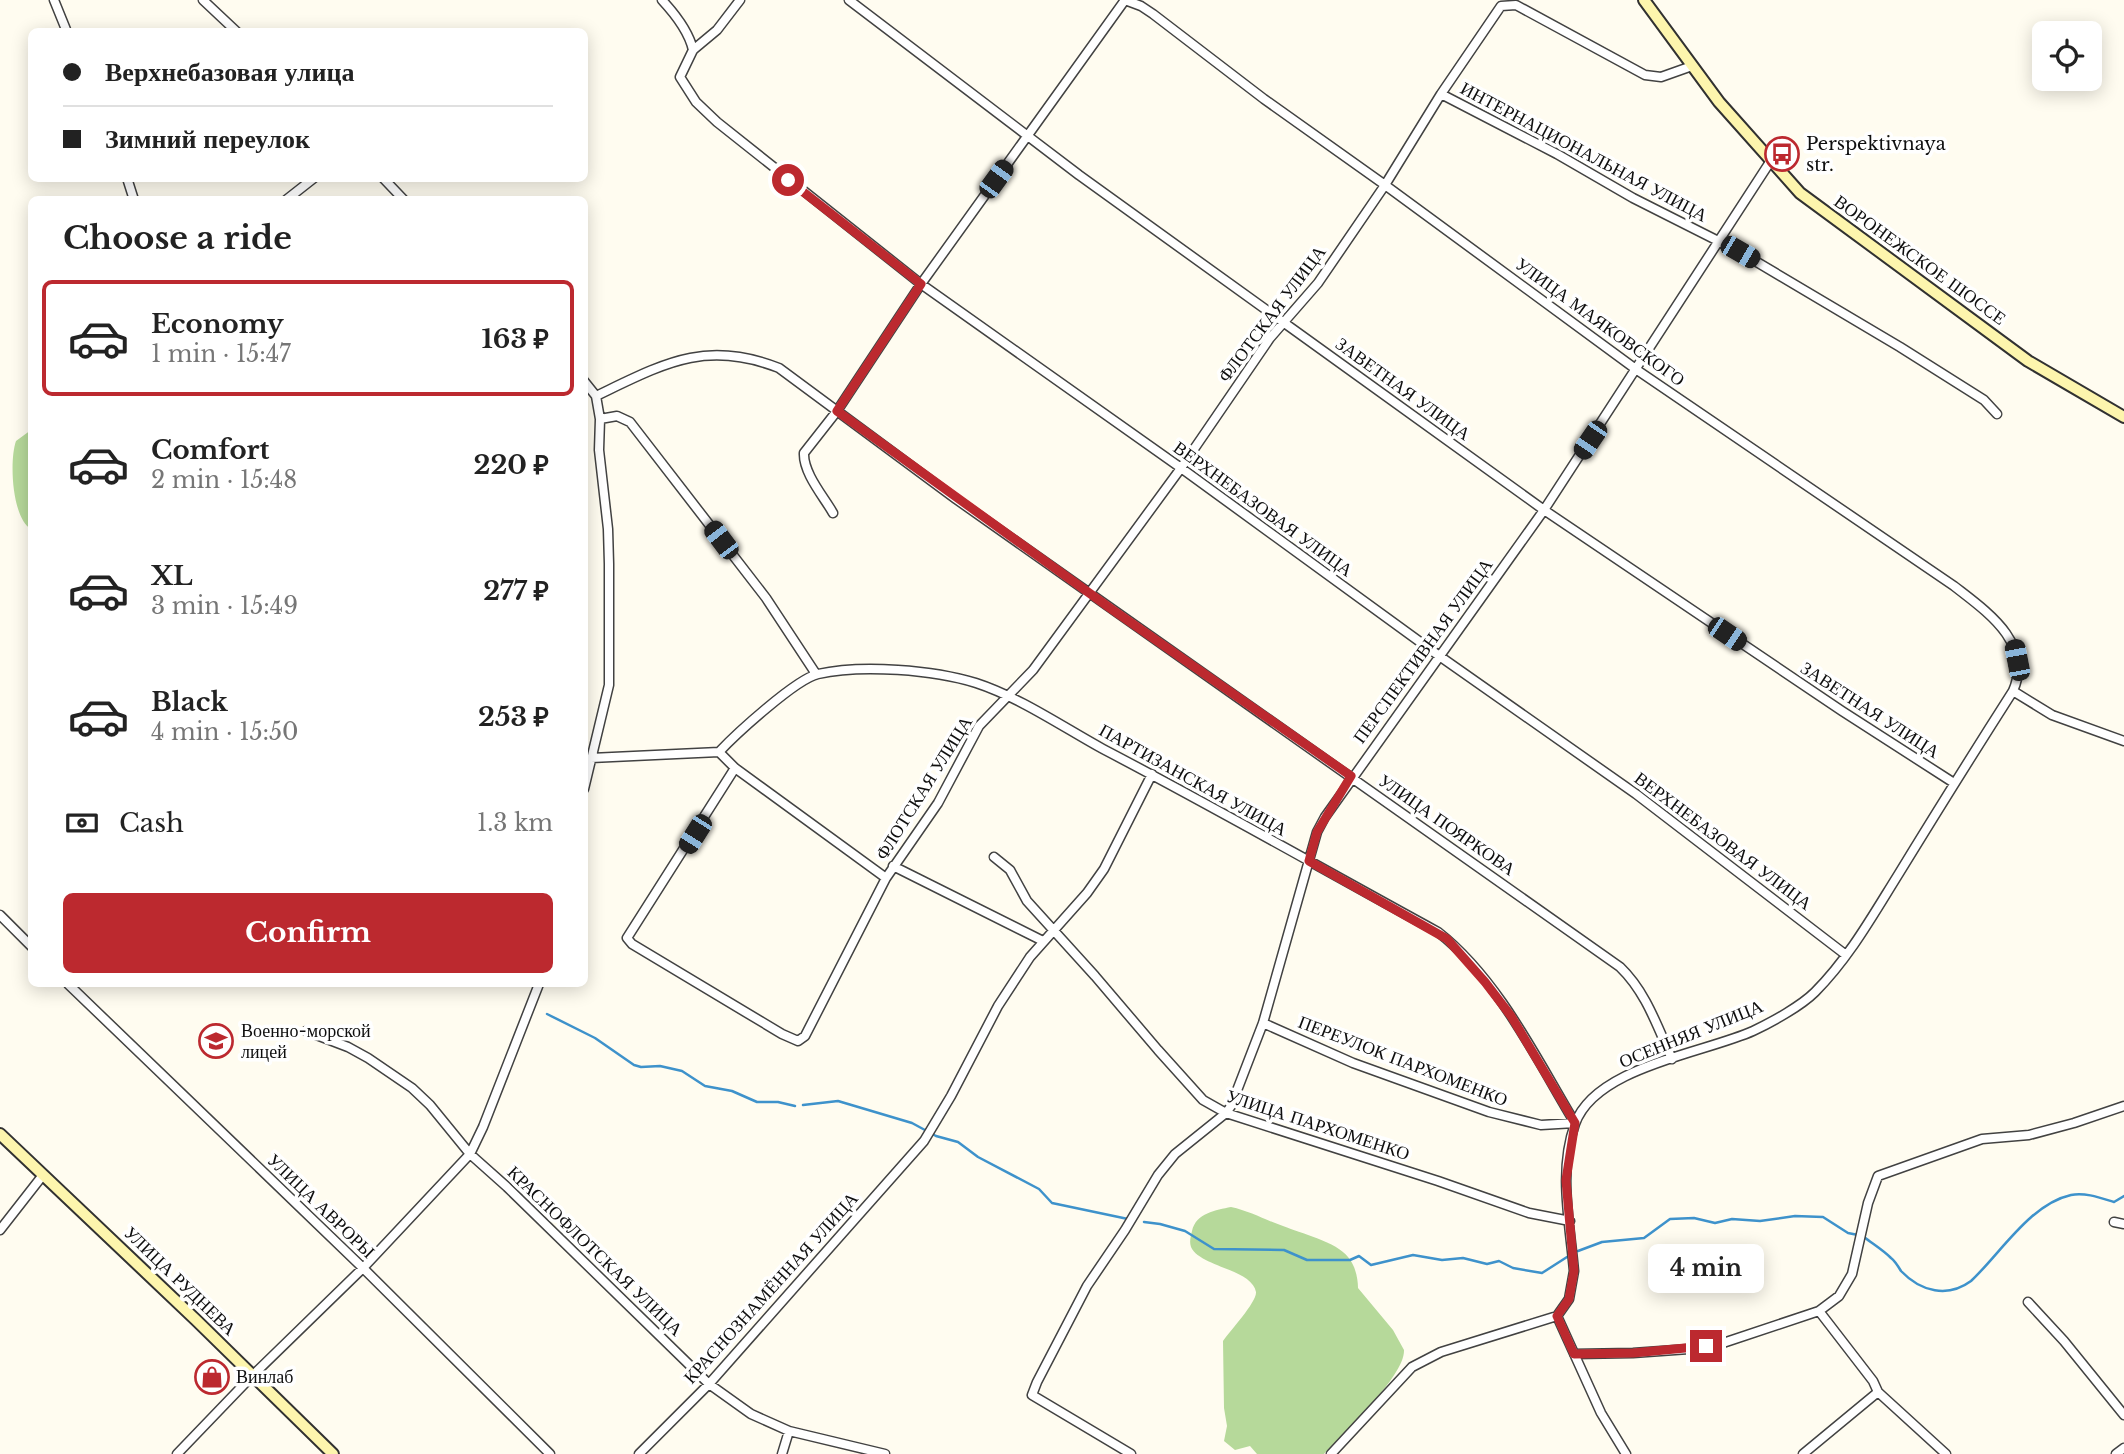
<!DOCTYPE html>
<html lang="en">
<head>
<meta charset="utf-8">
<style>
  :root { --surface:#fff; --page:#f6f6f6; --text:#222; --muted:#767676; --line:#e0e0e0; --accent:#bc292f }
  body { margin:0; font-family:"Libre Baskerville",serif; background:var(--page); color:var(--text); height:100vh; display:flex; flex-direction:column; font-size:26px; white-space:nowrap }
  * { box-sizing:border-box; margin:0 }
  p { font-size:23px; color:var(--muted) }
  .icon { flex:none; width:38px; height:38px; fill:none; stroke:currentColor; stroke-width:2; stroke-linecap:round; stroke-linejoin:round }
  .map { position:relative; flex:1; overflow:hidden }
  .drawer { position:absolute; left:28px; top:196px; width:560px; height:791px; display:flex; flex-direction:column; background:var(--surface); border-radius:10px; box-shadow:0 4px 18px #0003 }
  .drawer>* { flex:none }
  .guide { position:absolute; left:28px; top:28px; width:560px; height:154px; border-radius:10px; box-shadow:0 4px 18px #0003; display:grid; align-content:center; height:154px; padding:0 35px; background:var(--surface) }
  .tools { position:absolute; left:2032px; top:21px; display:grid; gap:14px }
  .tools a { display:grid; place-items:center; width:70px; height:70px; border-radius:10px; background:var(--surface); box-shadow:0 4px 18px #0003; font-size:35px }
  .end { position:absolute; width:32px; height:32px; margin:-16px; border:9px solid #bc292f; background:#fff; box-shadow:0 0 0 4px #fff }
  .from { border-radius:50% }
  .bubble { position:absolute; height:49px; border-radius:10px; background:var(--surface); box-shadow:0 4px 18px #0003; font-size:23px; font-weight:800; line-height:49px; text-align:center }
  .car { position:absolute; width:21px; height:42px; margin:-21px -10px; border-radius:9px; box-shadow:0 0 5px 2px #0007; background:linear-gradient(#222 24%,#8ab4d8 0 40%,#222 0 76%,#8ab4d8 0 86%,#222 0) }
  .guide b { display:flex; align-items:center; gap:24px; height:66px; font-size:26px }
  .guide b+b { border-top:2px solid var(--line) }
  .guide i { width:18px; height:18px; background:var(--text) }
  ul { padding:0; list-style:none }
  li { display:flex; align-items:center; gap:21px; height:116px; margin:0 14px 10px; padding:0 21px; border:4px solid transparent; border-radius:10px }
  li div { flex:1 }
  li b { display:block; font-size:26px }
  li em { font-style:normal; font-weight:800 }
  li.active { border-color:var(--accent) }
  li>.icon { width:63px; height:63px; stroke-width:1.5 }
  h2 { padding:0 35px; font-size:32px; line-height:84px }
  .pay { display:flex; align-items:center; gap:18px; height:77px; padding:0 35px; font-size:26px }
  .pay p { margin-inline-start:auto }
  .action { display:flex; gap:14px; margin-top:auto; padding:14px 35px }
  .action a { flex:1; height:80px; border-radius:10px; background:var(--accent); color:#fff; font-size:28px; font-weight:800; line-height:80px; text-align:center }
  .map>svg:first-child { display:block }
  .forest { fill:#b6d99a }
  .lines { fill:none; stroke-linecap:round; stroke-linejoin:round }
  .stream { stroke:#3e92cb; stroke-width:2.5 }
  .minor-casing { stroke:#424242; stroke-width:11 }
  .secondary-casing { stroke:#313131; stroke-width:14 }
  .minor { stroke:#fff; stroke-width:8 }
  .secondary { stroke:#fdf5ad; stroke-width:10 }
  .route { stroke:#bc292f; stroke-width:9 }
  .labels { text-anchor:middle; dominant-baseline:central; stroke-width:7; stroke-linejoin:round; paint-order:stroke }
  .poi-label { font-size:18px; fill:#0f0f0f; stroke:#fff; text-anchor:start }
  .street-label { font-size:18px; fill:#0f0f0f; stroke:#fff }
</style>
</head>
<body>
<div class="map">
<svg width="2124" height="1454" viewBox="0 0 2124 1454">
  <rect width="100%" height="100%" fill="#fffcf0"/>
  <!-- forest -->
  <path class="forest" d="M31,430V529C12,518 9,461 16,441Z
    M1231,1207C1250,1211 1265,1220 1283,1226C1300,1233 1337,1242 1348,1257C1355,1265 1358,1278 1358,1288L1393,1330L1404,1350C1405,1376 1343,1433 1324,1454H1257L1250,1446L1235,1450L1224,1441L1227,1426L1224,1408L1223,1341C1230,1331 1257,1302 1256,1292C1252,1269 1200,1267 1191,1247C1189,1241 1191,1236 1192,1231C1196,1213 1216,1210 1231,1207Z"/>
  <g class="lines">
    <!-- stream -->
    <path class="stream" d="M547,1014L595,1038L634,1065L641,1067L660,1066L682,1071L705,1086L732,1091L757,1102H778L795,1106
      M803,1105L838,1101L912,1123L936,1136L958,1142L978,1157L1039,1189L1052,1203L1128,1219
      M1144,1222L1160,1224L1185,1231L1214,1249L1284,1250L1307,1260H1350L1359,1256L1371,1265L1413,1255L1442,1260L1463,1258L1487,1264L1499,1261L1513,1268L1542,1273L1567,1257
      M1864,1237C1873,1244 1883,1250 1891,1258C1895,1261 1898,1266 1901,1271C1921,1292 1948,1298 1971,1281C2000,1254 2030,1204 2071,1195C2085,1192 2101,1198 2114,1202L2124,1196
      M1578,1251L1602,1242L1644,1238L1670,1219L1694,1218L1715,1223L1732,1219L1760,1221L1795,1216L1823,1217L1848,1233L1858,1235"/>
    <!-- minor casing -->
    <g class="minor-casing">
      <path id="minor" d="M54,0L67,32
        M203,0L237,32
        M662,0C675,14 689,32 693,50
        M740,0L717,30L693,50L680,77L696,102L717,122L921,284L1181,468L1438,655L1636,794L1846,955
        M849,0L1079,175L1544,510L1842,711L1954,783
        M1441,94L1557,154L1633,198L1740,252L1900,347L1984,400L1997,414
        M127,178L134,200
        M383,178L404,200
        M286,200L314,178
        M584,381L596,396L600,419L617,416L630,422L766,598L816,674
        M596,396C663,364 705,339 779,368L956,499L1620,967C1646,992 1657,1026 1672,1059
        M833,513C824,497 803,473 804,453L837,411L921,284L1125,0L1141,6L1153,14L1264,99L1385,185L1637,370L1954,586C1986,611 2034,643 2013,691C1974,752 1936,813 1898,875C1873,915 1849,958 1815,992C1801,1006 1772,1022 1753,1031C1704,1053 1595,1067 1575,1124C1558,1170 1570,1224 1574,1271L1569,1299L1557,1316L1441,1352L1412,1367L1331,1454
        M2013,691L2052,715L2124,741
        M719,752C736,734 796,679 818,674C862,664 934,670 976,683C1019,697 1063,727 1103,749C1216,808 1326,871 1438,932C1498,979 1536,1058 1575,1123L1541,1125L1489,1112L1353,1063L1263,1023
        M591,758L719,752L735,768L886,878
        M735,768L627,938L632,944L782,1034L798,1041L805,1036L886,878L938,803L979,726L1033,670L1181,468L1270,338L1318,283L1385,185L1441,94L1501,6L1516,5L1645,75L1661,77L1692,66
        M584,789L609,685V564L608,529L599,450L600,419
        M994,857L1010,870L1027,901L1095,976L1158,1050L1203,1100L1226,1113L1438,1181L1529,1213L1570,1221
        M893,866L1043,941
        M0,915L32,947
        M68,984L363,1268L550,1454
        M306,1031L348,1047L368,1058L412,1088L430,1105L470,1154L507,1187L709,1384L751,1414L789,1431L885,1454
        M2114,1222L2124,1224
        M0,1230L43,1175
        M2028,1302L2064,1341L2124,1415
        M1819,1311L1873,1381L1878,1392L1946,1454
        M1557,1316L1601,1413L1626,1454
        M1574,1354L1633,1353L1689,1349L1723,1343L1819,1311L1839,1296L1852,1274L1868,1203L1878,1176L1982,1139L2029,1135L2074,1123L2124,1106
        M177,1454L252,1376L363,1268L470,1154L483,1127L539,984
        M639,1454L709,1384L924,1141L951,1096L998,1006L1030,957L1087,893L1104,869L1152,774
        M782,1454L789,1431
        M1131,1454L1032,1395L1037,1382L1087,1286L1125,1230L1158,1175L1175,1154L1226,1113L1231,1106L1263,1023L1317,832L1325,817L1544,510L1770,162
        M1803,1454L1878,1392
        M2116,1454L2124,1448"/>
    </g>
    <!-- secondary casing -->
    <g class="secondary-casing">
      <path id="secondary" d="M1644,0L1719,102L1800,193L2028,361L2124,417
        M0,1134L196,1320L333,1454"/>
    </g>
    <!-- minor -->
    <use href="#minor" class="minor"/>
    <!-- secondary -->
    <use href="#secondary" class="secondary"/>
  </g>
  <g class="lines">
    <!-- route -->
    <path class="route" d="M788,180L921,284L837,411L1110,608L1351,776L1317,832L1309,861L1447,939L1485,982L1511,1016L1575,1123L1566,1180L1574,1271L1569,1299L1557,1316L1574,1354L1633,1353L1706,1346"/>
  </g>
  <!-- icons -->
  <defs>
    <g id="bus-ring" transform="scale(1.75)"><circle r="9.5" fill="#fff" stroke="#bc292f" stroke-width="1.5"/><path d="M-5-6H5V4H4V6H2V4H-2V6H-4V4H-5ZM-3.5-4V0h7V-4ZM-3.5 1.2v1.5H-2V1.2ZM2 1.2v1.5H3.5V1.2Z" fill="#bc292f"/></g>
    <g id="school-ring" transform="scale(1.75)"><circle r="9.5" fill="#fff" stroke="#bc292f" stroke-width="1.5"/><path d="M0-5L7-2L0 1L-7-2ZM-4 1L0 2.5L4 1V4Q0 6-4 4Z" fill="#bc292f"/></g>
    <g id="shop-ring" transform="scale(1.75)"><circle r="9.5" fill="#fff" stroke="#bc292f" stroke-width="1.5"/><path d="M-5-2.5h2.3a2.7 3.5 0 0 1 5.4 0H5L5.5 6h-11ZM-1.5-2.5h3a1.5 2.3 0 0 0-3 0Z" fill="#bc292f"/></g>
  </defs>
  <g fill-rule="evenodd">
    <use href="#bus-ring" x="1782" y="154"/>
    <use href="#school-ring" x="216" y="1041"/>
    <use href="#shop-ring" x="212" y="1377"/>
  </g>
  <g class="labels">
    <!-- poi labels -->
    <g class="poi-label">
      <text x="1806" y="144">Perspektivnaya<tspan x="1806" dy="21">str.</tspan></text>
      <text x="241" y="1031">Военно-морской<tspan x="241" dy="21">лицей</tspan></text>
      <text x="236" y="1377">Винлаб</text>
    </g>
    <!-- street labels -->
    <g class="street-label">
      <text transform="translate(1584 152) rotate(28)">ИНТЕРНАЦИОНАЛЬНАЯ УЛИЦА</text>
      <text transform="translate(1920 260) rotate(36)">ВОРОНЕЖСКОЕ ШОССЕ</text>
      <text transform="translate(1272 314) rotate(-53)">ФЛОТСКАЯ УЛИЦА</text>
      <text transform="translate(1600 322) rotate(36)">УЛИЦА МАЯКОВСКОГО</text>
      <text transform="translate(1403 389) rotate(36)">ЗАВЕТНАЯ УЛИЦА</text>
      <text transform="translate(1263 509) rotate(36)">ВЕРХНЕБАЗОВАЯ УЛИЦА</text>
      <text transform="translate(1423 651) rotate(-54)">ПЕРСПЕКТИВНАЯ УЛИЦА</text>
      <text transform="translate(1870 710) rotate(33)">ЗАВЕТНАЯ УЛИЦА</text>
      <text transform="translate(1193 780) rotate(29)">ПАРТИЗАНСКАЯ УЛИЦА</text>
      <text transform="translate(924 788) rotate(-58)">ФЛОТСКАЯ УЛИЦА</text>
      <text transform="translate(1447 825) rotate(35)">УЛИЦА ПОЯРКОВА</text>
      <text transform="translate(1723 841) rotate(37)">ВЕРХНЕБАЗОВАЯ УЛИЦА</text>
      <text transform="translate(1691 1034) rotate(-22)">ОСЕННЯЯ УЛИЦА</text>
      <text transform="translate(1403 1061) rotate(21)">ПЕРЕУЛОК ПАРХОМЕНКО</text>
      <text transform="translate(1318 1125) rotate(18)">УЛИЦА ПАРХОМЕНКО</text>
      <text transform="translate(321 1206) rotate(44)">УЛИЦА АВРОРЫ</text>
      <text transform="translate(595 1251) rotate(44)">КРАСНОФЛОТСКАЯ УЛИЦА</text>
      <text transform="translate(180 1281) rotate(44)">УЛИЦА РУДНЕВА</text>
      <text transform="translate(771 1288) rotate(-48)">КРАСНОЗНАМЁННАЯ УЛИЦА</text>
    </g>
  </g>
</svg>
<div class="tools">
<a><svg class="icon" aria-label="locate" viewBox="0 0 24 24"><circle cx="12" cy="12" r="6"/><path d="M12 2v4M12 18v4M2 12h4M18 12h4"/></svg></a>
</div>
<i class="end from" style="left:788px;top:180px"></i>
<i class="end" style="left:1706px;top:1346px"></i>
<div class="bubble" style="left:1648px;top:1244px;width:116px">4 min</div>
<i class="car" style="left:996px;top:179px;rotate:36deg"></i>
<i class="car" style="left:1740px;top:252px;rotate:120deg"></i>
<i class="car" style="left:1590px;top:440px;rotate:214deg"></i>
<i class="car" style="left:721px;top:540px;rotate:323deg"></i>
<i class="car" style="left:1727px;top:634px;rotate:124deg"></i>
<i class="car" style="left:2017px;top:660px;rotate:349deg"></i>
<i class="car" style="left:695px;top:834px;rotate:212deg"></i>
<div class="guide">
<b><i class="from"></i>Верхнебазовая улица</b>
<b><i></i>Зимний переулок</b>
</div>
<section class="drawer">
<h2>Choose a ride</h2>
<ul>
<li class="active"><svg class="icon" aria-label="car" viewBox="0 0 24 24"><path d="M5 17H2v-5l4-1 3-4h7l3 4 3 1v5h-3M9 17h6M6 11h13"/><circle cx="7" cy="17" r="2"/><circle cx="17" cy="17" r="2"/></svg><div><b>Economy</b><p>1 min · 15:47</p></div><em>163 ₽</em></li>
<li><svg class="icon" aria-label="car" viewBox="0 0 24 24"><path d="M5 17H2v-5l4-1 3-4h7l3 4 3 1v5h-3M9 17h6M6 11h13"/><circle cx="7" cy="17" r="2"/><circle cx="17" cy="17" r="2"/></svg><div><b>Comfort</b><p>2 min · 15:48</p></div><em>220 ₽</em></li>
<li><svg class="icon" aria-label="car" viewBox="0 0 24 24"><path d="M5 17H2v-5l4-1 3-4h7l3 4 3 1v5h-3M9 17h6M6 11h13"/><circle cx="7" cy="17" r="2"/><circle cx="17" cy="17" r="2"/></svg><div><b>XL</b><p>3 min · 15:49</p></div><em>277 ₽</em></li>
<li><svg class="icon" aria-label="car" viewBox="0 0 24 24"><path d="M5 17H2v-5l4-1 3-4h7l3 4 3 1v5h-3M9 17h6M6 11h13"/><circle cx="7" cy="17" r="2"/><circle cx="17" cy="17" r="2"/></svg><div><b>Black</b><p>4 min · 15:50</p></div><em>253 ₽</em></li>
</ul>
<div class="pay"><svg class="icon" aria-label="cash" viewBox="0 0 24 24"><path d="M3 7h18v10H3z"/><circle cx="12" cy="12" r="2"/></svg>Cash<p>1.3 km</p></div>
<div class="action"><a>Confirm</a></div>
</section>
</div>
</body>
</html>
